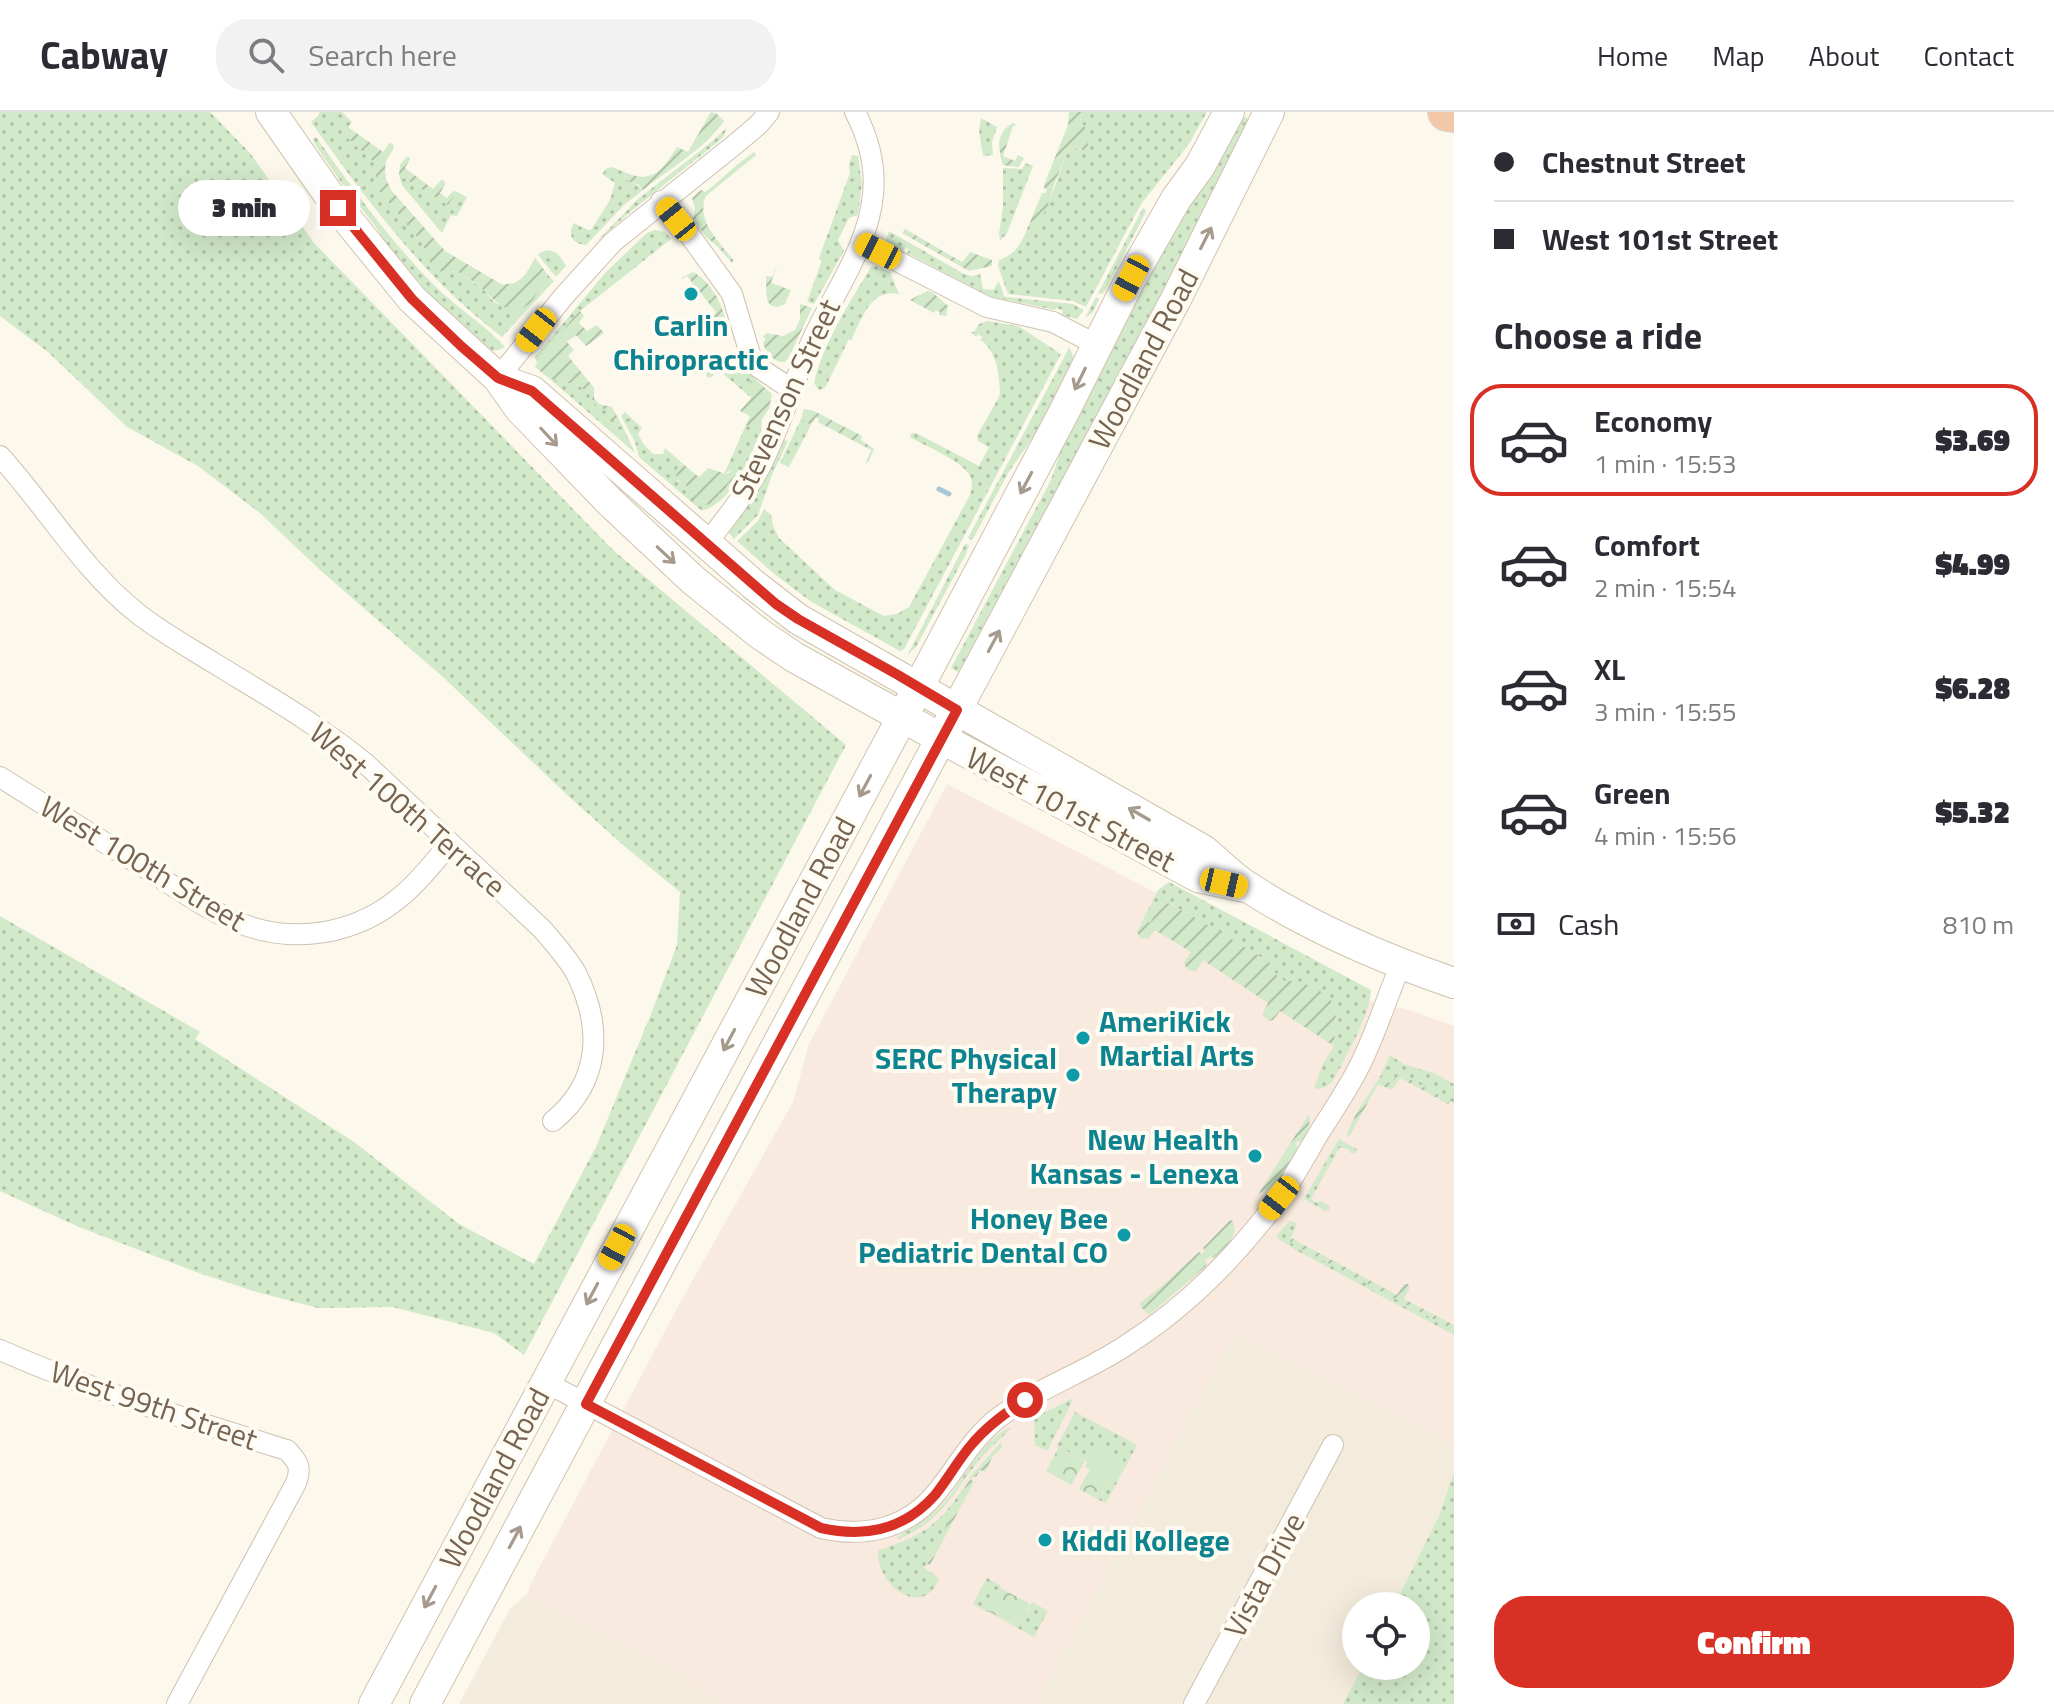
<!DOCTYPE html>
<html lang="en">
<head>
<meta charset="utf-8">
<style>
  :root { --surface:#fff; --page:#f2f2f3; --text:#2b2b33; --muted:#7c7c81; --line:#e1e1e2; --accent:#d93025 }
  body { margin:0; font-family:"Titillium Web",sans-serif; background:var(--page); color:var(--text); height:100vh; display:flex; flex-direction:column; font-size:30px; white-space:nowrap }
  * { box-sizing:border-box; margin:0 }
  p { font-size:26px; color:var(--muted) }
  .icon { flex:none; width:44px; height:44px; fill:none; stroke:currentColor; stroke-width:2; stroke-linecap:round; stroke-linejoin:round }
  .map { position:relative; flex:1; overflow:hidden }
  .panel { display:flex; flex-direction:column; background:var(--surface); width:600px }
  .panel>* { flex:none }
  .hud { display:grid; align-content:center; height:176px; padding:0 40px; background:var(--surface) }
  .tools { position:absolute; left:1342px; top:1480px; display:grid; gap:16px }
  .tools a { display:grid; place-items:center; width:88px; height:88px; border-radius:50%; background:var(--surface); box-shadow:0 8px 32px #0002; font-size:40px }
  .end { position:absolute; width:36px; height:36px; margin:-18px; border:10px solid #d93025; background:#fff; box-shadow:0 0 0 4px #fff }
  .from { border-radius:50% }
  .bubble { position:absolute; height:56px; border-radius:28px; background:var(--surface); box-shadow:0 8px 32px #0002; font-size:26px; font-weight:800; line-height:56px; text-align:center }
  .car { position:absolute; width:24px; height:48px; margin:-24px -12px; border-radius:10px; box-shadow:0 0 6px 2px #0007; background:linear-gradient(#f5c518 24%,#345 0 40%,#f5c518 0 76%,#345 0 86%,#f5c518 0) }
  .hud b { display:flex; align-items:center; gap:28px; height:76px; font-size:30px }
  .hud b+b { border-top:2px solid var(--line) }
  .hud i { width:20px; height:20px; background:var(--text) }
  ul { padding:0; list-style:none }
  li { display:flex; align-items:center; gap:24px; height:112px; margin:0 16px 12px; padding:0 24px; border:4px solid transparent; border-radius:32px }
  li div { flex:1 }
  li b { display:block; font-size:30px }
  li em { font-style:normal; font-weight:800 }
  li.selected { border-color:var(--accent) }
  li>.icon { width:72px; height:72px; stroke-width:1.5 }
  h2 { padding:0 40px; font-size:36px; line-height:96px }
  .pay { display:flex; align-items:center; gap:20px; height:88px; padding:0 40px; font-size:30px }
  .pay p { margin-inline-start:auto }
  .button { display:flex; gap:16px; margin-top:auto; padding:16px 40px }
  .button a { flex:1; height:92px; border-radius:32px; background:var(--accent); color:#fff; font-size:32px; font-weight:800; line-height:92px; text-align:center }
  header { display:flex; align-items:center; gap:48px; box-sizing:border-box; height:112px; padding:0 40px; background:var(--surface); border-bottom:2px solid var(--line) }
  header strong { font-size:38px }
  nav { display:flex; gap:44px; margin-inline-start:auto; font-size:28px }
  .search { width:560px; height:72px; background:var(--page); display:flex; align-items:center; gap:20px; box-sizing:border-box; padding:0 28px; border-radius:32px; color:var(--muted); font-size:30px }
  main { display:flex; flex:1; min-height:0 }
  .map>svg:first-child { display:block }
  .residential { fill:#f3ebdb }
  .commercial { fill:#f8eade }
  .grass { fill:url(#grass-dots) }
  .park { fill:url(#park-crowns) }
  .garden { fill:url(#garden-furrows) }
  .pitch { fill:#d2e9ca }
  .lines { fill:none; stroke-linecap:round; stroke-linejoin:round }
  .stream { stroke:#a8c7d6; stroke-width:5 }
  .street-casing { stroke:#cec2b2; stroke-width:22 }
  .secondary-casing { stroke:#d0c3b0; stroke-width:32 }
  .highway-casing { stroke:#dbd6d2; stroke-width:40 }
  .street { stroke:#fff; stroke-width:20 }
  .secondary { stroke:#fff; stroke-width:30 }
  .highway { stroke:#f1c7a8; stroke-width:38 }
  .oneway { stroke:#a69a8d }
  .route { stroke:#d93025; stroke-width:10 }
  .culture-dot { fill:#0f9aa8; stroke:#fefbf2; stroke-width:3 }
  .labels { text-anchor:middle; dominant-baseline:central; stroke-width:8; stroke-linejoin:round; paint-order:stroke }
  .culture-label { font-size:30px; font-weight:bold; fill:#0d838f; stroke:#fefbf2; text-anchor:end }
  .street-label { font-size:30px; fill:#766350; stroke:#fefbf2 }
</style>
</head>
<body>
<header>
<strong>Cabway</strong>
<div class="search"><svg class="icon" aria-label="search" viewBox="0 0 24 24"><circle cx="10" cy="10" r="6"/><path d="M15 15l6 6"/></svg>Search here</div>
<nav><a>Home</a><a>Map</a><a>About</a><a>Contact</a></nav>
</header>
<main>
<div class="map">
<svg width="1454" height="1592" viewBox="0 0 1454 1592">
  <defs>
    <pattern id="grass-dots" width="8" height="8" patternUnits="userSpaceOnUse" patternTransform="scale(2)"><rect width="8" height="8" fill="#d2e9ca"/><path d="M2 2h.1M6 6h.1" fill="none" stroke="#afc0a6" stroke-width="1.8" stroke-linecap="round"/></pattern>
    <pattern id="park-crowns" width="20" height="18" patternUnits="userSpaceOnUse" patternTransform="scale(2)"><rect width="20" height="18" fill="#d2e9ca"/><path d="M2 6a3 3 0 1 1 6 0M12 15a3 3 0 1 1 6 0" fill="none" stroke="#afc0a6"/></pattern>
    <pattern id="garden-furrows" width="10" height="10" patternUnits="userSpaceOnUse" patternTransform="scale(2)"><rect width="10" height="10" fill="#d2e9ca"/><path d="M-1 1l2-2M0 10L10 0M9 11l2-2" fill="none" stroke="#afc0a6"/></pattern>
  </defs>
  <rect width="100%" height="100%" fill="#fcf8ec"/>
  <!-- residential -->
  <path class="residential" d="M1233,1224L1442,1328L1454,1336V1360L1439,1404L1394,1494H1356V1554H1363L1343,1592H1036Z
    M528,1481L731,1592H459L510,1497Z"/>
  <!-- commercial -->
  <path class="commercial" d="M947,672L1356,885L1412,899L1454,914V1336L1442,1328L1233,1224L1036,1592H731L528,1481L530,1473L681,1189L793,990L809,932Z"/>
  <!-- grass -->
  <path class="grass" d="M0,0H210L250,41L314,131L613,438L846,633L524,1243L494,1221L393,1195L318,1196L260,1181L199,1161L79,1115L0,1079V804L200,920L195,927L354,1030L459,1112L534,1152L596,1035L651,902L677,833L680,780L623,733L564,680L444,566L319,457L260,401L198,354L127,315L48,240L0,204Z
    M320,0H342L352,10L346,19L347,25L375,51L376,75L423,131L426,137L428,145L444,161L457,159L484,178L494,190L509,196L520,195L528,192L548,163L554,169L502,225C422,164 369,91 311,10L318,4Z
    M1082,0H1207L1189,32L1141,92L1086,195L1073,189L1008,182L998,154L999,148C1018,142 1023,127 1030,110L1036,113C1050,95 1060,57 1069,35L1082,38L1085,15L1080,9Z
    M1240,3L1253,9L1196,124L960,561L951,556L1051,368L1063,332L1118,221Z
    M981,6L997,15L992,30L993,43L983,44L979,18Z
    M726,16L724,24L719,29L630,100L593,133L638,87L714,28Z
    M316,25C353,77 390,129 435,174C457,196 484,212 505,235L499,238L488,239L418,175L421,172L417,168L414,171L411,168L375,114L341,70L316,34L313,27Z
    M852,43L858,44L862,72L858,103L849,106L838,128L844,139L814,192L807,190L822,148L819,146L850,61L849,52Z
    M1025,51L1033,54L1007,121L1000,129L999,122L1003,95V56L1022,57Z
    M612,55L624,60V65C629,71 637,71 643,78L624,93L586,133C572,132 567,122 574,111L588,118H591L610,88L615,71L602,62L607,56Z
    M399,63L448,93L457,80L467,85L457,104L451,103L442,121L402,73Z
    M1143,96L1146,98L1145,102L1105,179L1102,182L1099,181L1096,185L1099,187L1093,200L1085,206Z
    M655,118L665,120L671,127L580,199C565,213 553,235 535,245L606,160L647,121Z
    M889,119L964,162L971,164L980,162L983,177L993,178L999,169L1004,184L1007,185L1073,192L1084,198L1077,207L1062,203V198L1056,196L1055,198L989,184L913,144L907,141L909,138L906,135L903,139L886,129Z
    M550,138L559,143L566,154L556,165L538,143L544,139Z
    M875,154L890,160L899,182C870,176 863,206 851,228L849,227L825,276L819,278L814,271C823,232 850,190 871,155Z
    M988,209L1018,214L1061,242L904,537L900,539L810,489L772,460L737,429L758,409L764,397L771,403L773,414L779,426L835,478L884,504L897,502L909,495L970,383C972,377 973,371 970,364C964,350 926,334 911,326L910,324L912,321H916L979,354L989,335L978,329L977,324L999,285L1000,280C999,261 997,240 981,228L982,225L978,222L976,225L971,220H974L979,212Z
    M1069,236C1077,247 1073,255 1068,267L1065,265L1062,269L1045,308L1008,361L974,425L971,428L968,426Z
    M734,243L757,269H751L747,276L750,281L749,284L719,258L710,266L706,264C710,253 723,246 734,243Z
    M550,267L578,273L587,280L597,294L610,300L619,314L622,313L635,341Z
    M625,300L642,316L638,322L644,333L653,342H663L665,336L683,352L680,353L677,369L697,378V384L692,385L718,386L719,381L725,383L727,373L737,365L730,359L724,362L746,313L761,319C748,348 735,388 702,399L639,345L635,330L621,304Z
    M801,307L811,313L789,355L780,351Z
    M784,328L788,329L772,363L758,403L734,427L729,421L731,417L759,377Z
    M965,432L969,433L966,442L916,535L908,542Z
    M1169,770L1371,878C1370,903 1345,946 1333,969C1328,974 1323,977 1316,977L1314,975L1323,952L1334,934L1336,899L1279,866L1266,848L1173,793L1168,791L1160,794L1150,811L1142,810L1158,778Z
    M1390,943L1403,952L1434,961L1454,972V991L1402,963L1389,972L1379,967Z
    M1339,1027L1358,1038L1355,1041H1350V1038L1340,1035L1311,1087L1317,1091L1320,1089L1330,1094L1329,1098L1325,1099L1304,1087Z
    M1290,1108L1297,1112L1290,1128L1294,1133L1443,1212L1454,1218V1223L1294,1137L1276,1125Z
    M1073,1286L1071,1292L1047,1339L1035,1333L1034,1306Z
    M1075,1300L1137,1333L1106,1391L1099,1388L1110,1368L1113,1369L1096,1334L1088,1350L1057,1334Z
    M1009,1316H1011C1001,1327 989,1336 979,1348C951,1383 943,1408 899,1427L897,1425C916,1414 933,1404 947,1387C967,1363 980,1330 1009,1316Z
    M1454,1360V1592H1343L1363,1554H1416V1494H1394L1439,1404Z
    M968,1368L953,1402L924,1456L939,1466C925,1507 876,1475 878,1439C892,1433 907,1429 920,1421C941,1409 956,1389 968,1368Z
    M987,1466L1001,1474L988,1500L1018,1515L1032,1490L1048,1499L1034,1525L973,1492Z"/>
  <!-- park -->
  <path class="park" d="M1059,1335L1085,1349L1071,1373L1046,1359Z
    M1090,1357L1110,1368L1099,1388L1079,1377Z
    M1000,1476L1030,1492L1018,1515L988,1499Z"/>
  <!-- garden -->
  <path class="garden" d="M711,0L717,2L724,9C706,36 669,57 643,78L639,73L625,68L624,60C653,73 663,57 677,35L688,40Z
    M1069,0H1082L1080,9L1085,15L1088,33L1085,38L1069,35L1054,73L1047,96L1038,111L1036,113L1030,110L1042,81H1045L1047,78L1044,76V73L1068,13Z
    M1013,11L1017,13L1013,14L1003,44L1015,49L1018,43L1024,46L1019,55L1003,53C998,36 995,21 1013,11Z
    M348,15L383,40L390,31L393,32L394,36L386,49L385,58L386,67L391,78L445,139L501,172C521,174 526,162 535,146L536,147L548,163C542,172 537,184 530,191C509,210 492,184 479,174C472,169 464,164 457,159L444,161L432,155L423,132L376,75L375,51L347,25L346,19Z
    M754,40L756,43L706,84C695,109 720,130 734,149L732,151L717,134L705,124L693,107L695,96L692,86L701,78L705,80C713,75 723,65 731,58C738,51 746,47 754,40Z
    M406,45H410V47L405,56L433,77L441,68L445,69V73L440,81L447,86L453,79L457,80L448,93L399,63L400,53Z
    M905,117L962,150L970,140L992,148V154L969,159L902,121Z
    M778,150L771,171L791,178L785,192C762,203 767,177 766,164L772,165Z
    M693,160C709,168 721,189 725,206L715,211L710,206L716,200L687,164L682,167L681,166Z
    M927,179L932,180L948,194L946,204L939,203L940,200L936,198L934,201L910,188Z
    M800,192L812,196L788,247L785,250C774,251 767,241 763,232L765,227L763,224L767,221L783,224L795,218L800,207Z
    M580,199L584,204L579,211L587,219L597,213L604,221L586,234L576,223L567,230L574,238L568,244L594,276V286L599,292L612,295L622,313H616L610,300L597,294L587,280L578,273L550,267L535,255L537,251L535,245C553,235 565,213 580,199Z
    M751,269H757L772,282L769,297L762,307L761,319L746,313L750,304L740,299L751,286L747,276Z
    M804,297L814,299L862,324L861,328L874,337L869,349L865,352L871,338L818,310L819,307L816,305L811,313L801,307Z
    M683,352L699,365L708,356L726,362L734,359L738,360L739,363L727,373L725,383L719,381L718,386L713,392L700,393L692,387L694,383H697V378L682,372L676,366L677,356Z
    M1168,791L1194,805L1266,848L1279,866L1285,869H1299L1328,883L1336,899L1334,934L1280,899L1273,908L1269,909L1262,903L1268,891L1203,848L1196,859C1190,860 1186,856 1184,851L1191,840L1155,818L1148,827L1140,826L1137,820L1142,810L1150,811L1160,794Z
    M1397,963H1402L1450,989L1448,992L1400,966L1392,978L1378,972L1349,1025H1348L1347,1021L1358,998L1379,967L1390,972Z
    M1309,1002C1311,1012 1308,1023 1300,1030L1297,1029L1295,1032L1297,1034V1038C1286,1054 1278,1077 1259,1081Z
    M1230,1108L1233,1109C1239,1125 1226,1134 1216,1144L1213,1146L1210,1144L1205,1149L1207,1152L1205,1155L1149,1203L1141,1195L1140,1191L1163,1173L1199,1140L1202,1142L1205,1139L1203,1136Z
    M1291,1126L1397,1183L1404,1172H1408L1410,1175L1404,1187L1454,1213V1218L1294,1133L1290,1130Z
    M1001,1330L1002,1335L993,1344L985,1360L980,1358L976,1365L973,1364L971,1368L974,1370L930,1453L927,1452L971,1364Z"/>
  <!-- pitch -->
  <path class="pitch" d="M1096,1333L1124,1348L1113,1370L1085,1355Z"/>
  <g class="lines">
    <!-- stream -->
    <path class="stream" d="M939,377L949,382"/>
    <!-- street casing -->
    <g class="street-casing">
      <path id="street" d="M661,89L691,125L732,182L750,242L758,255L791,277
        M862,131L987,195L1053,210L1097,233
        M498,266L564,184L613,130L738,30L759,12L769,0
        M0,344C47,396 82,457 137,501C161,520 188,535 214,551C266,583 319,613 366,652L542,817C554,831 567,845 576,861C603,915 601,970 553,1009
        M706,432C725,408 744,384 759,357C781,315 794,266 815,222C836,178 869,132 873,82C876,53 868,25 855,0
        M0,665C50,696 100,728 150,759C178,777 205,796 234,809C293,834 358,823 405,781C422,766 436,748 450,731
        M0,1238C93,1279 190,1308 287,1338C298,1350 302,1355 296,1371L177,1592
        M545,1270L821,1416C864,1426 907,1417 936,1381C957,1356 971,1327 998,1306C1036,1277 1084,1261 1125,1234C1185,1196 1236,1145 1278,1088C1293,1067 1306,1043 1319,1021C1333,999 1348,977 1360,953C1376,921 1387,885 1401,852
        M1194,1592L1333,1333"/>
    </g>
    <!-- secondary casing -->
    <g class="secondary-casing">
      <path id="secondary" d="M271,0L338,96L412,187L498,266L520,297L609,389L693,468L760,522L794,545L902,605L1198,765L1250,776
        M506,270L532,279L754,473L798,507L1203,738C1219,751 1234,767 1251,777C1314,817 1384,847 1454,871
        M374,1592L927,559L1063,302L1131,166L1176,87L1200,54L1229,0
        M425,1592L1176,187L1269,0"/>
    </g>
    <!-- highway casing -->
    <g class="highway-casing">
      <path id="highway" d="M1447,0L1454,1"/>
    </g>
    <!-- street -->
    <use href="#street" class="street"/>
    <!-- secondary -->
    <use href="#secondary" class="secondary"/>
    <!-- highway -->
    <use href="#highway" class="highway"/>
  </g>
  <!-- one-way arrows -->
  <defs><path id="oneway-shaft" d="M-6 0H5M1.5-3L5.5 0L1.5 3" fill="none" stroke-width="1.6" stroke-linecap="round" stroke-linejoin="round" transform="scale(2)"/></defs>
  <g class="oneway">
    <use href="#oneway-shaft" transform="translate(1206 126) rotate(-63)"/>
    <use href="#oneway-shaft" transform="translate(1080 267) rotate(116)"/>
    <use href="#oneway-shaft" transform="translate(549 325) rotate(47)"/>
    <use href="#oneway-shaft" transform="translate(1026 371) rotate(118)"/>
    <use href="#oneway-shaft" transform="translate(666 443) rotate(43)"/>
    <use href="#oneway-shaft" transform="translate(994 529) rotate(-62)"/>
    <use href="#oneway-shaft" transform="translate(865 674) rotate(118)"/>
    <use href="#oneway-shaft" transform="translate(1139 702) rotate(-150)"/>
    <use href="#oneway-shaft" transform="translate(729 928) rotate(118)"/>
    <use href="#oneway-shaft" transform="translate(592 1182) rotate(118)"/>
    <use href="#oneway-shaft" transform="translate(515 1425) rotate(-62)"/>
    <use href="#oneway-shaft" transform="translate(430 1485) rotate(118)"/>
  </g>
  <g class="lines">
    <!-- route -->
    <path class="route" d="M338,96L412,187L461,234L498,266L532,279L776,492L798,507L898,563L957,598L586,1292L821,1416C865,1426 904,1418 935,1383C948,1367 958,1348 972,1332C987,1314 1005,1301 1025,1288"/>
  </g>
  <!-- markers -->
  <g class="culture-dot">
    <circle cx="691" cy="182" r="8"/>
    <circle cx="1083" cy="926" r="8"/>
    <circle cx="1073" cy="963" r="8"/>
    <circle cx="1255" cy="1044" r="8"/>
    <circle cx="1124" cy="1123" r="8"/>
    <circle cx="1045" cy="1428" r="8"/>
  </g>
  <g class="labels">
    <!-- culture labels -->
    <g class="culture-label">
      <text x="691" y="213" text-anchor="middle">Carlin<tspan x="691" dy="34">Chiropractic</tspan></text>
      <text x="1099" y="909" text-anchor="start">AmeriKick<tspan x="1099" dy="34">Martial Arts</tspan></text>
      <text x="1057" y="946">SERC Physical<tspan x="1057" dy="34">Therapy</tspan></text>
      <text x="1239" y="1027">New Health<tspan x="1239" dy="34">Kansas - Lenexa</tspan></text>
      <text x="1108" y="1106">Honey Bee<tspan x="1108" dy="34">Pediatric Dental CO</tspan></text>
      <text x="1061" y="1428" text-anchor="start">Kiddi Kollege</text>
    </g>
    <!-- street labels -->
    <g class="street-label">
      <text transform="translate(1143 247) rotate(-62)">Woodland Road</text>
      <text transform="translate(785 287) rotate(-65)">Stevenson Street</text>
      <text transform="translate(408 697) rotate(41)">West 100th Terrace</text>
      <text transform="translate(1071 697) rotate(28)">West 101st Street</text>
      <text transform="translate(143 751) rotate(31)">West 100th Street</text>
      <text transform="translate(800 795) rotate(-62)">Woodland Road</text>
      <text transform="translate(154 1293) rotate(19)">West 99th Street</text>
      <text transform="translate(494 1366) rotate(-62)">Woodland Road</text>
      <text transform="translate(1264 1463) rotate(-62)">Vista Drive</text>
    </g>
  </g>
</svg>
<div class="tools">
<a><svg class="icon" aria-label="locate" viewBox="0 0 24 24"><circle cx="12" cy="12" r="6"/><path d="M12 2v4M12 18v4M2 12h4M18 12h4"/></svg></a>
</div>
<i class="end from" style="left:1025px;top:1288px"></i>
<i class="end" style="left:338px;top:96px"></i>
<div class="bubble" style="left:178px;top:68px;width:132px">3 min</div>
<i class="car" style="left:676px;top:107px;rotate:321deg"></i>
<i class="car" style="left:878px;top:139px;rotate:297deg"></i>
<i class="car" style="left:1131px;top:166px;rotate:208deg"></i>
<i class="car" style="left:536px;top:218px;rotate:218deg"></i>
<i class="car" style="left:1224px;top:771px;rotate:103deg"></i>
<i class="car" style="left:1279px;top:1086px;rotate:218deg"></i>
<i class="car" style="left:617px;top:1135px;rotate:208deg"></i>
</div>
<section class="panel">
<div class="hud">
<b><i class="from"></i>Chestnut Street</b>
<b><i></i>West 101st Street</b>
</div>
<h2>Choose a ride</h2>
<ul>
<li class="selected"><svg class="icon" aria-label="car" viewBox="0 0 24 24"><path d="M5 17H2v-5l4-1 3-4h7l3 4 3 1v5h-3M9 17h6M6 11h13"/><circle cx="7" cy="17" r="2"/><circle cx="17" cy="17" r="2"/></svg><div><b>Economy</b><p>1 min · 15:53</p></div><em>$3.69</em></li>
<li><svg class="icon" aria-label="car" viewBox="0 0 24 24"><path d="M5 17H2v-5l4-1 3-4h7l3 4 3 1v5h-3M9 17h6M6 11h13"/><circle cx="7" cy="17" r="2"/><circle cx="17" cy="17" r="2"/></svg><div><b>Comfort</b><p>2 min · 15:54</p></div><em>$4.99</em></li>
<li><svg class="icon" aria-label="car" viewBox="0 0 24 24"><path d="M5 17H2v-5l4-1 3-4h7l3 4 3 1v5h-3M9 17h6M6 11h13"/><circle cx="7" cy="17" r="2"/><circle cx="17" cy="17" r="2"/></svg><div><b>XL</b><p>3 min · 15:55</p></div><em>$6.28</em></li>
<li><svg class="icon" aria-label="car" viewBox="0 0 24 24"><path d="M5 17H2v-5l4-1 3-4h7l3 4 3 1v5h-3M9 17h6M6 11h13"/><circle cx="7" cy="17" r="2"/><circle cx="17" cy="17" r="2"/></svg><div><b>Green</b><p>4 min · 15:56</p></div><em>$5.32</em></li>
</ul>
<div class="pay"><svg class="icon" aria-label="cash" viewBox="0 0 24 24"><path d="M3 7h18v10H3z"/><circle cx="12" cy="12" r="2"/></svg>Cash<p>810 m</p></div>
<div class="button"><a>Confirm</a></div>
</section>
</main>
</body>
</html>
